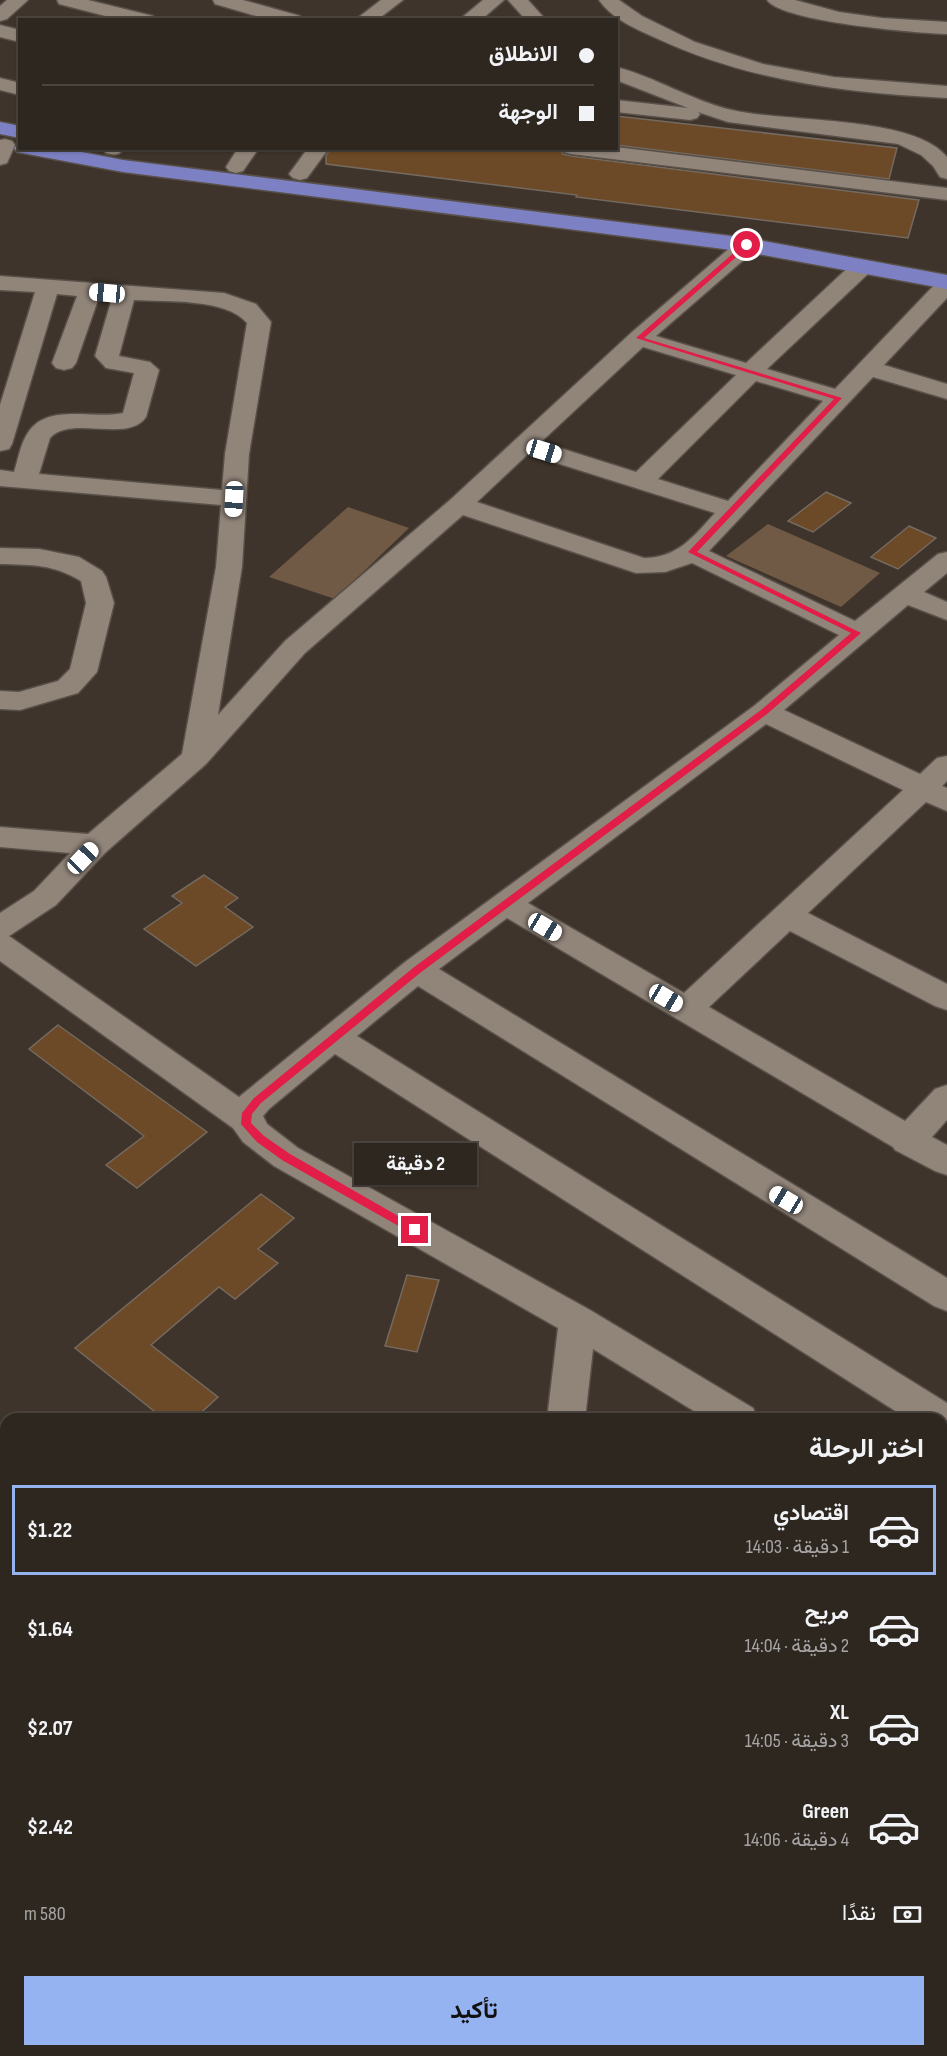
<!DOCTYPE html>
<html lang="ar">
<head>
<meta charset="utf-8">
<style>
  :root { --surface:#2e2720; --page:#3a332d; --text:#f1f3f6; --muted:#a7a5a5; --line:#49443e; --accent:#95b2f1 }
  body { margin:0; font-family:"Sofia Sans Condensed",Vazirmatn,sans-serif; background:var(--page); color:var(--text); direction:rtl; height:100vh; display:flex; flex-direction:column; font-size:22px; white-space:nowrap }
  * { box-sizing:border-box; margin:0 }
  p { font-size:20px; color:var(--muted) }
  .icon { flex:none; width:33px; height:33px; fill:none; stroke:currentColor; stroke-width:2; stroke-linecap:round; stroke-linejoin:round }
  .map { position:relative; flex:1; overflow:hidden; direction:ltr }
  .details { position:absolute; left:0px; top:1413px; width:948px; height:644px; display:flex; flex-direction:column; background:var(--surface); border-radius:18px 18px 0 0; box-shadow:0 2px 4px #0004,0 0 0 2px var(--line); direction:rtl }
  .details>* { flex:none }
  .top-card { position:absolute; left:18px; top:18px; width:600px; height:132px; border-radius:0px; box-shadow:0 2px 4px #0004,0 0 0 2px var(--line); direction:rtl; display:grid; align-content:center; height:132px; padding:0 24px; background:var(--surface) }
  .end { position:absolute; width:27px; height:27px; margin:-14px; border:8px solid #e11d48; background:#fff; box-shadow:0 0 0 3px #fff }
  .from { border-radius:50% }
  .bubble { position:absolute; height:42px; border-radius:0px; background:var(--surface); box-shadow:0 2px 4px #0004,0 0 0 2px var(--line); font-size:20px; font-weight:700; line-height:42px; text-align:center; direction:rtl }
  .car { position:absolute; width:18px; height:36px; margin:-18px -9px; border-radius:8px; box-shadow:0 0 4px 2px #0007; background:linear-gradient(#fff 24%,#345 0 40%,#fff 0 76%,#345 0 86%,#fff 0) }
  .top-card b { display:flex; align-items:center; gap:21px; height:57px; font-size:22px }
  .top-card b+b { border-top:2px solid var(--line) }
  .top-card i { width:15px; height:15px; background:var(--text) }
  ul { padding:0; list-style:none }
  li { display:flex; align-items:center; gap:18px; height:90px; margin:0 12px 9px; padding:0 12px; border:3px solid transparent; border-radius:0px }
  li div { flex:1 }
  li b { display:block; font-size:22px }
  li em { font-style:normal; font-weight:700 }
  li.selected { border-color:var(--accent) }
  li>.icon { width:54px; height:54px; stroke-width:1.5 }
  h2 { padding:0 24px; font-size:27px; line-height:72px }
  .pay { display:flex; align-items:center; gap:15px; height:66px; padding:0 24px; font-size:22px }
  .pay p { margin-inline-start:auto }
  .button { display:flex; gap:12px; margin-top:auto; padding:12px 24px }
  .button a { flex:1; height:69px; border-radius:0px; background:var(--accent); color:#111; font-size:24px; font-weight:700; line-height:69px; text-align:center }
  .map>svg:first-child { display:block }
  .green { fill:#715a45 }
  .building { fill:#6c4927; stroke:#756a60; stroke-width:1.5 }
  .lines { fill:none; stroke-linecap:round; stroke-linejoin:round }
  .minor-casing { stroke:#585049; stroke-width:3 }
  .major-casing { stroke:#585049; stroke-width:3 }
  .minor { fill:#91857a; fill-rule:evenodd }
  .major { fill:#7d81c4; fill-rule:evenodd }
  .route { fill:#e11d48 }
</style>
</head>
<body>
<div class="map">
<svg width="947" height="2056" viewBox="0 0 947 2056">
  <rect width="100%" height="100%" fill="#3e342b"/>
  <!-- green -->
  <path class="green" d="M348,507L409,528L335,599L269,577Z
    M768,524L880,573L841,607L726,556Z"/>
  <!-- building -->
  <path class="building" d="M616,116L897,148L889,179L616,145Z
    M331,148H559L563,154L571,156L919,200L908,238L576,197L577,195L326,164V155Z
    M826,492L851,503L813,532L788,521Z
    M909,526L936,538L898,569L871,557Z
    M204,875L238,898L225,907L253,927L196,966L144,929L182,903L172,896Z
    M58,1025L207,1132L137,1188L106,1165L144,1136L29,1049Z
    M261,1194L294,1218L258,1249L278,1263L235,1299L219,1287L151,1345L218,1397L194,1419H164L75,1348Z
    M407,1275L439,1280L417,1352L385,1346Z"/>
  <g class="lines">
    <!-- minor casing -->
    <g class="minor-casing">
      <path id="minor" d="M7,0H28L7,19L0,21V6Z
        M57,0H88L153,16L155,20H121L59,4Z
        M213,0H243L300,16L302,20H270L215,4Z
        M381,0H403L377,20H355Z
        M483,0H504L481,20H459Z
        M508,0H528L546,20H526Z
        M599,0H619L642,16L695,42L763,64L834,77L947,86V98C846,93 748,81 656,38C636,29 612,19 599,0Z
        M767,0H795L839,12L882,18L947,22V34C917,33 782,22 767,0Z
        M0,25L20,30V42L0,37Z
        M616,67C656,77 692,101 732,110C785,123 913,115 947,157V179L940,177L933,166L921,155L898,144L728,122L698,112L700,114L697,118L690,120L616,112V100L688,108L616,80Z
        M0,78L20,83V95L0,90Z
        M5,139L12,141L15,145L7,163L0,165V140Z
        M616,147L947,188V200L571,154L564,152L561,148Z
        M124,148C119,156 114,155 106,153L103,149Z
        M238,148H259L243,171L236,173L229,171L226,167Z
        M308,148H329L307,178L300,180L293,178L289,174Z
        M747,238L755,240L758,245L755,250L656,336L746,363L854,262L862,260L870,262L873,267L870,272L767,369L835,389L939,280L947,278V298L884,365L947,384V399L873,377L709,551L855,621L938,554L947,552V573L924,592L947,602V620L908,605L784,710L920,774L937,758L947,756V781L942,786L947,788V811L926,802L808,913L947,984V1010L935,1006L790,931L709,1007L905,1121L935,1089L947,1085V1120L932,1137L947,1145V1175L935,1171L895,1150L893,1147L507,918L439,969L947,1278V1311L934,1306L418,986L357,1036L947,1403V1433L942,1434V1419H908L335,1054L269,1109L263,1116L267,1124L298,1148L590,1310L753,1408L758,1419H707L593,1349L585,1419H547L558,1328L274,1166L243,1142L233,1128L0,961V913L34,891L70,853L0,847V827L88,834L182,754L216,567L221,505L0,486V470L14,472C18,460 20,446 26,436C44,401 94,420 123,413L134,373L106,368L95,356L112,298L99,297L76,363L72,368L64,370L56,368L52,363L77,296L57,294L12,444L9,449L0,451V405L35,292L0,290V276L224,293L256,304L271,322L249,454L242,567L218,715L285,641L450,500L631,333L739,240ZM134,300C165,302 227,298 247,323L225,454L222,490L39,474L50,438C71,414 128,444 146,417L159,370L150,362L119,356ZM643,347L736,375L636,472L541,442ZM756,381L823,401L728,501L658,479ZM528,454L715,513C694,536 678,558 644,558L477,502ZM463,515L636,573L665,572L692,563L839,635L754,706L405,962L239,1097L9,936L56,905L106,852L206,764L305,653ZM766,724L903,790L684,993L528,903Z
        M0,548L39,549L79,557L102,571L106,577L114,603L97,672L78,693L20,710L0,709V691L19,692L58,681L70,669L86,603L81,581C53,564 32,565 0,564Z
        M947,1495V1534H945L947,1535V1572L942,1570V1497Z
        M115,2050H163V2056H115Z
        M459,2050H507V2056H459Z
        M701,2050H749L750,2056H702Z"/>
    </g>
    <!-- major casing -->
    <g class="major-casing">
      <path id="major" d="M0,122L20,126V138L0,134Z
        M20,143V148H61L123,160L747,238L947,275V289L747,252L123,172L17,152L14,148Z"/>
    </g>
    <!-- minor -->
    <use href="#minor" class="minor"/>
    <!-- major -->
    <use href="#major" class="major"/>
  </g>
  <!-- route -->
  <path class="route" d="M745,243L750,245L644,338L842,398L697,552L861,633L767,714L420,973L261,1103L252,1114L251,1123L264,1136L290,1154L419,1228V1233H411L282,1160L257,1142L241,1124L242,1113L254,1098L413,968L761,710L851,633L688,552L834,399L636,338Z"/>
</svg>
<i class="end from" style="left:747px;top:245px"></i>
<i class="end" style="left:415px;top:1230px"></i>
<div class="bubble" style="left:354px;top:1143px;width:123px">2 دقيقة</div>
<i class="car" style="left:107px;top:293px;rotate:275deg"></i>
<i class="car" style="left:544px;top:451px;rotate:107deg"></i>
<i class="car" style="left:234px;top:499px;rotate:183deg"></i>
<i class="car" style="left:83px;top:858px;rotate:44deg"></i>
<i class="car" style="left:545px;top:927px;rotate:121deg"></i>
<i class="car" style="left:666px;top:998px;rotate:121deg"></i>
<i class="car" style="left:786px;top:1200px;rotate:301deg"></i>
<div class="top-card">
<b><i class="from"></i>الانطلاق</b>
<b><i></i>الوجهة</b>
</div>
<section class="details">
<h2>اختر الرحلة</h2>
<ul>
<li class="selected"><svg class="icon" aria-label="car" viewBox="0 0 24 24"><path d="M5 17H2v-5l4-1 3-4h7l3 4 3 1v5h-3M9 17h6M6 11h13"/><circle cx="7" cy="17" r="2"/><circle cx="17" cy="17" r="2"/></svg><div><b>اقتصادي</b><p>1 دقيقة · 14:03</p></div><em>$1.22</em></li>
<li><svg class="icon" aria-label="car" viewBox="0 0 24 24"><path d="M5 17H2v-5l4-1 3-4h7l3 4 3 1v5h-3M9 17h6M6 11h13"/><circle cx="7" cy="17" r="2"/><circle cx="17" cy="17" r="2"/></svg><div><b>مريح</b><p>2 دقيقة · 14:04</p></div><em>$1.64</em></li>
<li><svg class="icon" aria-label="car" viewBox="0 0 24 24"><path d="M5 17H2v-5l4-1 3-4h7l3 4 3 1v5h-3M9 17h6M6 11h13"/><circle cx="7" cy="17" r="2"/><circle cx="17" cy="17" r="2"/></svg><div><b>XL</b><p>3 دقيقة · 14:05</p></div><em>$2.07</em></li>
<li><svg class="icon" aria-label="car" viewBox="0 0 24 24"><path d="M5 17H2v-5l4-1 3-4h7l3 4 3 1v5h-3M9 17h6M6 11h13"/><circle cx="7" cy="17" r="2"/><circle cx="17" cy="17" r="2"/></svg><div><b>Green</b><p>4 دقيقة · 14:06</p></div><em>$2.42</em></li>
</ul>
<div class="pay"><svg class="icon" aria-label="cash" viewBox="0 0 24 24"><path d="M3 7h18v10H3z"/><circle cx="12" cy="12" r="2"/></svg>نقدًا<p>580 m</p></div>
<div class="button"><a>تأكيد</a></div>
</section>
</div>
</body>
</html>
